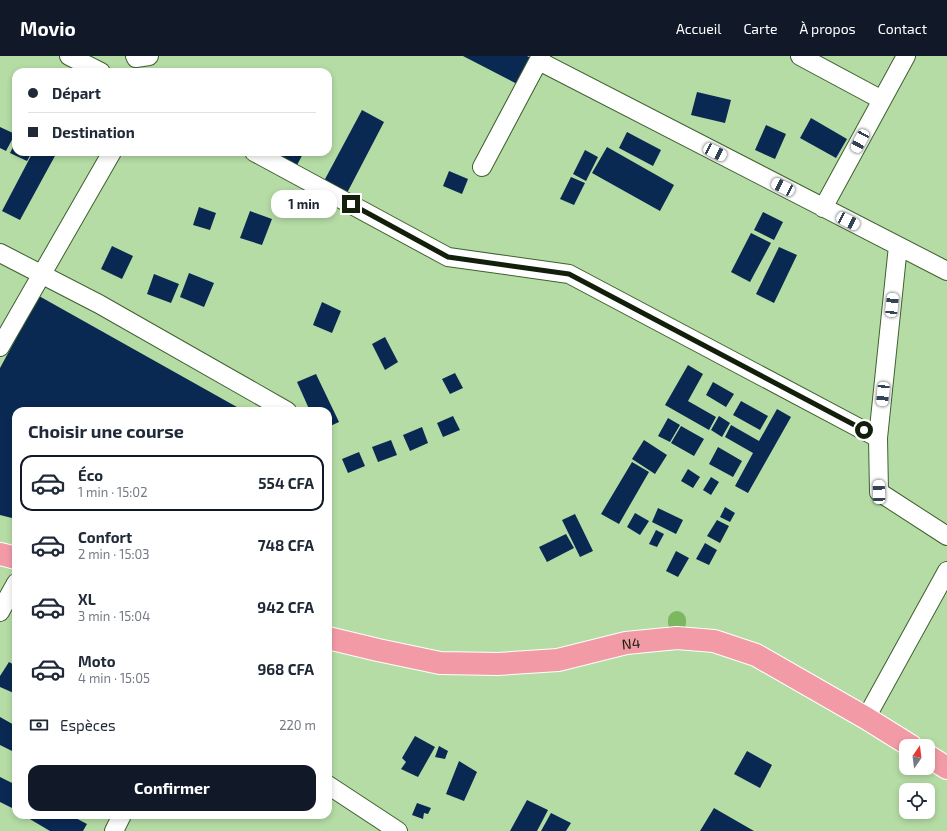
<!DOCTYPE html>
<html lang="fr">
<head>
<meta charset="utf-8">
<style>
  :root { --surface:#fff; --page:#f2f2f3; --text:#1f2937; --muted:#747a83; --line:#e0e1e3; --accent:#111827 }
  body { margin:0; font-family:"Exo 2",sans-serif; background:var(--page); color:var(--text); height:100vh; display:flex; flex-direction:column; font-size:15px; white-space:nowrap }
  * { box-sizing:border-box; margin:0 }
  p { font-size:13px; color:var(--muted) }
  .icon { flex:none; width:22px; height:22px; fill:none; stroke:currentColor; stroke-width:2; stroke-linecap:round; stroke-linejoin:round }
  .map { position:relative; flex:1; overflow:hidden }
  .drawer { position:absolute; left:12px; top:351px; width:320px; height:412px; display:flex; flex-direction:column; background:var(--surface); border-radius:12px; box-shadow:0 2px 6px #0003 }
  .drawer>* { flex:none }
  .guide { position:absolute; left:12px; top:12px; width:320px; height:88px; border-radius:12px; box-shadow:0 2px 6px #0003; display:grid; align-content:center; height:88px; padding:0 16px; background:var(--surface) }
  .needle { width:26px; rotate:14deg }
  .tools { position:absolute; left:899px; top:683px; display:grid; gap:8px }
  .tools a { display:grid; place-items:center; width:36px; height:36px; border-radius:8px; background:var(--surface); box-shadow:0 2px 6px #0003; font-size:20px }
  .end { position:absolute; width:18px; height:18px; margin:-9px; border:5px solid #111f0b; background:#fff; box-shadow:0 0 0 2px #fff }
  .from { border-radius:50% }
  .bubble { position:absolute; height:28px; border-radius:12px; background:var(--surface); box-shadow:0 2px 6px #0003; font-size:13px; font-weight:700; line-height:28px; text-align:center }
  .car { position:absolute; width:12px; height:24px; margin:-12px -6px; border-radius:5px; box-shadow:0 0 3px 1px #0007; background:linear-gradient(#fff 24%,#345 0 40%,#fff 0 76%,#345 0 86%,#fff 0) }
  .guide b { display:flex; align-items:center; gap:14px; height:38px; font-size:15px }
  .guide b+b { border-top:1px solid var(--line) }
  .guide i { width:10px; height:10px; background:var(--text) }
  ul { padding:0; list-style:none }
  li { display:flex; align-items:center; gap:12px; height:56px; margin:0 8px 6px; padding:0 8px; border:2px solid transparent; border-radius:12px }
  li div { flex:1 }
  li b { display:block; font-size:15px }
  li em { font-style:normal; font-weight:700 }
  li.active { border-color:var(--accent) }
  li>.icon { width:36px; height:36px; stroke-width:1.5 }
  h2 { padding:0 16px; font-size:18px; line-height:48px }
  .pay { display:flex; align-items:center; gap:10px; height:44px; padding:0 16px; font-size:15px }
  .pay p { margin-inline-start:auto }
  .button { display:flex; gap:8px; margin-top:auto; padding:8px 16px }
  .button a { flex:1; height:46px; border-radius:12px; background:var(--accent); color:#fff; font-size:16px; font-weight:700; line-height:46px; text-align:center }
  header { display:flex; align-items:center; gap:24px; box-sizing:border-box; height:56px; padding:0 20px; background:var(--accent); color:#fff }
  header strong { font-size:19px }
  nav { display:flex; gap:22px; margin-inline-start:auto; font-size:14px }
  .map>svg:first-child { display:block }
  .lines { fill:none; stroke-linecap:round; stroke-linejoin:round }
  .canal { stroke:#7bb85f; stroke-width:18 }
  .building { fill:#0a2952 }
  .street-casing { stroke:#3e602f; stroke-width:20 }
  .primary-casing { stroke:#fff; stroke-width:24 }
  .street { stroke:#fff; stroke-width:18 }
  .primary { stroke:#f29ba6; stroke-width:22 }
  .route { stroke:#111f0b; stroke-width:5 }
  .labels { text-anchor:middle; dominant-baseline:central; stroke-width:4; stroke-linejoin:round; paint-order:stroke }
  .street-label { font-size:14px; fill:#111f0b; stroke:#c2e9b2 }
</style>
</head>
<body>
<header>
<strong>Movio</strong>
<nav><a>Accueil</a><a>Carte</a><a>À propos</a><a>Contact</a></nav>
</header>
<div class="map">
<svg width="947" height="775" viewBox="0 0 947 775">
  <rect width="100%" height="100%" fill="#b5dca5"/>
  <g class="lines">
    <!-- canal -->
    <path class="canal" d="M677,564V567"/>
  </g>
  <!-- building -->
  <path class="building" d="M463,0H527L535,4L521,30Z
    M697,36L731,44L725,67L691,59Z
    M362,54L384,66L347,137L324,125Z
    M811,62L847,83L836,102L800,82Z
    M766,69L786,78L775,103L755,94Z
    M0,71L15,78L6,95L0,92Z
    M627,76L661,94L653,110L619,92Z
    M16,85V96H32L27,105L10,97Z
    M607,91L674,129L660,155L592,117Z
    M585,94L598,101L586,125L573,118Z
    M33,96H53L56,98L20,164L2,155Z
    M279,96H304L297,109L278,99Z
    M449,115L468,123L462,138L443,130Z
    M571,121L585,127L574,149L560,143Z
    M199,151L216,157L210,174L193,169Z
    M250,155L272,163L262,189L240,182Z
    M763,156L783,166L774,184L754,174Z
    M751,177L771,187L750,226L731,216Z
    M112,190L133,200L122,223L101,213Z
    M779,191L797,199L774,247L756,238Z
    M189,217L214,227L204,251L180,241Z
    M154,218L179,228L171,247L147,238Z
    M39,240L244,355H16V463L0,459V312Z
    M322,246L341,255L332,277L313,269Z
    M385,281L398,306L385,314L372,288Z
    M688,309L703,318L688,345L716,361L709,374L665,349Z
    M455,317L463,332L450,338L442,323Z
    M316,318L339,366L328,371V355H310L297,326Z
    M713,326L734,338L726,351L706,339Z
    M741,345L768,360L760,374L733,359Z
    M777,353L791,361L748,437L735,430L753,397L725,381L731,369L759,385Z
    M453,360L460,374L443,381L437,367Z
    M719,360L730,367L722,381L711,374Z
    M668,362L680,369L670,386L658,380Z
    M681,370L704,383L694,400L671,387Z
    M422,371L428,387L410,395L403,379Z
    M391,384L397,399L378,406L372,391Z
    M644,384L667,399L655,418L632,403Z
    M718,391L742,405L733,421L709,408Z
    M359,396L365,410L348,417L342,403Z
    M632,406L649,416L619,468L601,458Z
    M688,413L700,421L693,432L681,425Z
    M711,421L719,426L711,439L703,434Z
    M725,451L735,457L730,466L720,461Z
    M658,452L683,464L676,478L652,466Z
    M635,457L649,465L640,479L627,471Z
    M575,458L593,495L580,501L562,464Z
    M717,464L729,470L720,487L707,480Z
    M656,474L664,478L657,491L649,488Z
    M566,478L574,492L547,506L539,491Z
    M705,487L717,494L709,509L696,503Z
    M676,495L689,502L678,521L666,515Z
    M9,606L16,610V638L0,631V620Z
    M0,661L16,670V697L0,689Z
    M415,680L435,691L418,721L401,713L406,706L402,702Z
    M439,690L448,695L445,703L435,701Z
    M747,695L772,709L760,732L734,718Z
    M459,705L477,716L464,745L446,738Z
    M0,721L16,729V744L12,752L0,746Z
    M527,744L548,754L537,775H510Z
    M417,747L431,752L428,758L424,757L423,763L412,759Z
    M714,752L754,775H700Z
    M551,757L571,767L566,775H541Z
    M23,759H70L87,768L83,775H50Z"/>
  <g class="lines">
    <!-- street casing -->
    <g class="street-casing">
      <path id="street" d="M69,0L101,16
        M135,0L136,2L149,0
        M800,0L882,44
        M539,5L947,215
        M254,96L448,201L569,218L878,382
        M482,111L541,0
        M823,152L906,0
        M898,190L878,382L879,436L947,480
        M0,197L99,248L287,355
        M0,291L112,96
        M0,556L16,527
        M866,662L947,515
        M328,729L398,775
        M114,775L122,759"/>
    </g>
    <!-- primary casing -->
    <g class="primary-casing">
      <g id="primary">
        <path d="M0,498L16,502"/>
        <path id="s1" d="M328,582L378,594L440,607L498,608L558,604L626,587L677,582L714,585L756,599L866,662L911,690"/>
        <path d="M928,700L947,712"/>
      </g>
    </g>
    <!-- street -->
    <use href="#street" class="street"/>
    <!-- primary -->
    <use href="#primary" class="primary"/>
  </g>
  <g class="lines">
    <!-- route -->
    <path class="route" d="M351,148L448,201L569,218L864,374"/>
  </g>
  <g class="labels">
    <!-- street labels -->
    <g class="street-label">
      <text stroke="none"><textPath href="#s1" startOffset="308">N4</textPath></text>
    </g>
  </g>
</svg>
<div class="tools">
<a><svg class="needle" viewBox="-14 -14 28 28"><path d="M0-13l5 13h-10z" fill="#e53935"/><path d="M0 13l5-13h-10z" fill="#747a83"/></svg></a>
<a><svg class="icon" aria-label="locate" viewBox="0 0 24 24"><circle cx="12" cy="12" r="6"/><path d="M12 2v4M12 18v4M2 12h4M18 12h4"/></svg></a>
</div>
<i class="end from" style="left:864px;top:374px"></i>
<i class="end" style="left:351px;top:148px"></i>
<div class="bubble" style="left:271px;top:134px;width:66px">1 min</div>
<i class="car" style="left:860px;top:85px;rotate:208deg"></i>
<i class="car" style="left:715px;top:96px;rotate:117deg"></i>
<i class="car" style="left:783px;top:131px;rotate:297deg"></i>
<i class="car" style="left:848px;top:165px;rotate:117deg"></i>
<i class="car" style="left:892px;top:249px;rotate:6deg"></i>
<i class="car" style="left:883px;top:338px;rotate:186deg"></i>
<i class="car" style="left:879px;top:436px;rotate:358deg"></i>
<div class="guide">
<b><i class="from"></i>Départ</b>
<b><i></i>Destination</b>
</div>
<section class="drawer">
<h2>Choisir une course</h2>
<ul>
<li class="active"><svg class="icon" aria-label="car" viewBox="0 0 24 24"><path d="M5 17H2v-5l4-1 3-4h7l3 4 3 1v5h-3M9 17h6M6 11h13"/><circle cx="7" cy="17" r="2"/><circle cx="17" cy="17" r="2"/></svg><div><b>Éco</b><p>1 min · 15:02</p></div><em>554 CFA</em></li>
<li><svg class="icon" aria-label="car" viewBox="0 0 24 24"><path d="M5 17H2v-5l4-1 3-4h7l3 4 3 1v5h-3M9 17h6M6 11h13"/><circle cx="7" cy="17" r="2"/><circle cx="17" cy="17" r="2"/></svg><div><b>Confort</b><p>2 min · 15:03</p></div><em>748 CFA</em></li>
<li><svg class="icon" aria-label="car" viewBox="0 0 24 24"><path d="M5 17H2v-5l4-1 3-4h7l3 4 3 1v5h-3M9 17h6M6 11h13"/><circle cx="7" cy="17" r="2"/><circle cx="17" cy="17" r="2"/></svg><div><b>XL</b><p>3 min · 15:04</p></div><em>942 CFA</em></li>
<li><svg class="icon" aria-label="car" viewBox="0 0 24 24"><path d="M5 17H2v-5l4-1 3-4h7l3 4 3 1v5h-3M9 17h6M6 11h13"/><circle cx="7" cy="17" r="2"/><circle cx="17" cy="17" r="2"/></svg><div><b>Moto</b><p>4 min · 15:05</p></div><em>968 CFA</em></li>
</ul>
<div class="pay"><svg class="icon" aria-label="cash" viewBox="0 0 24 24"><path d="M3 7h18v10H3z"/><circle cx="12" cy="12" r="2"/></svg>Espèces<p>220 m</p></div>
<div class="button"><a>Confirmer</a></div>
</section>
</div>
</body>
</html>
